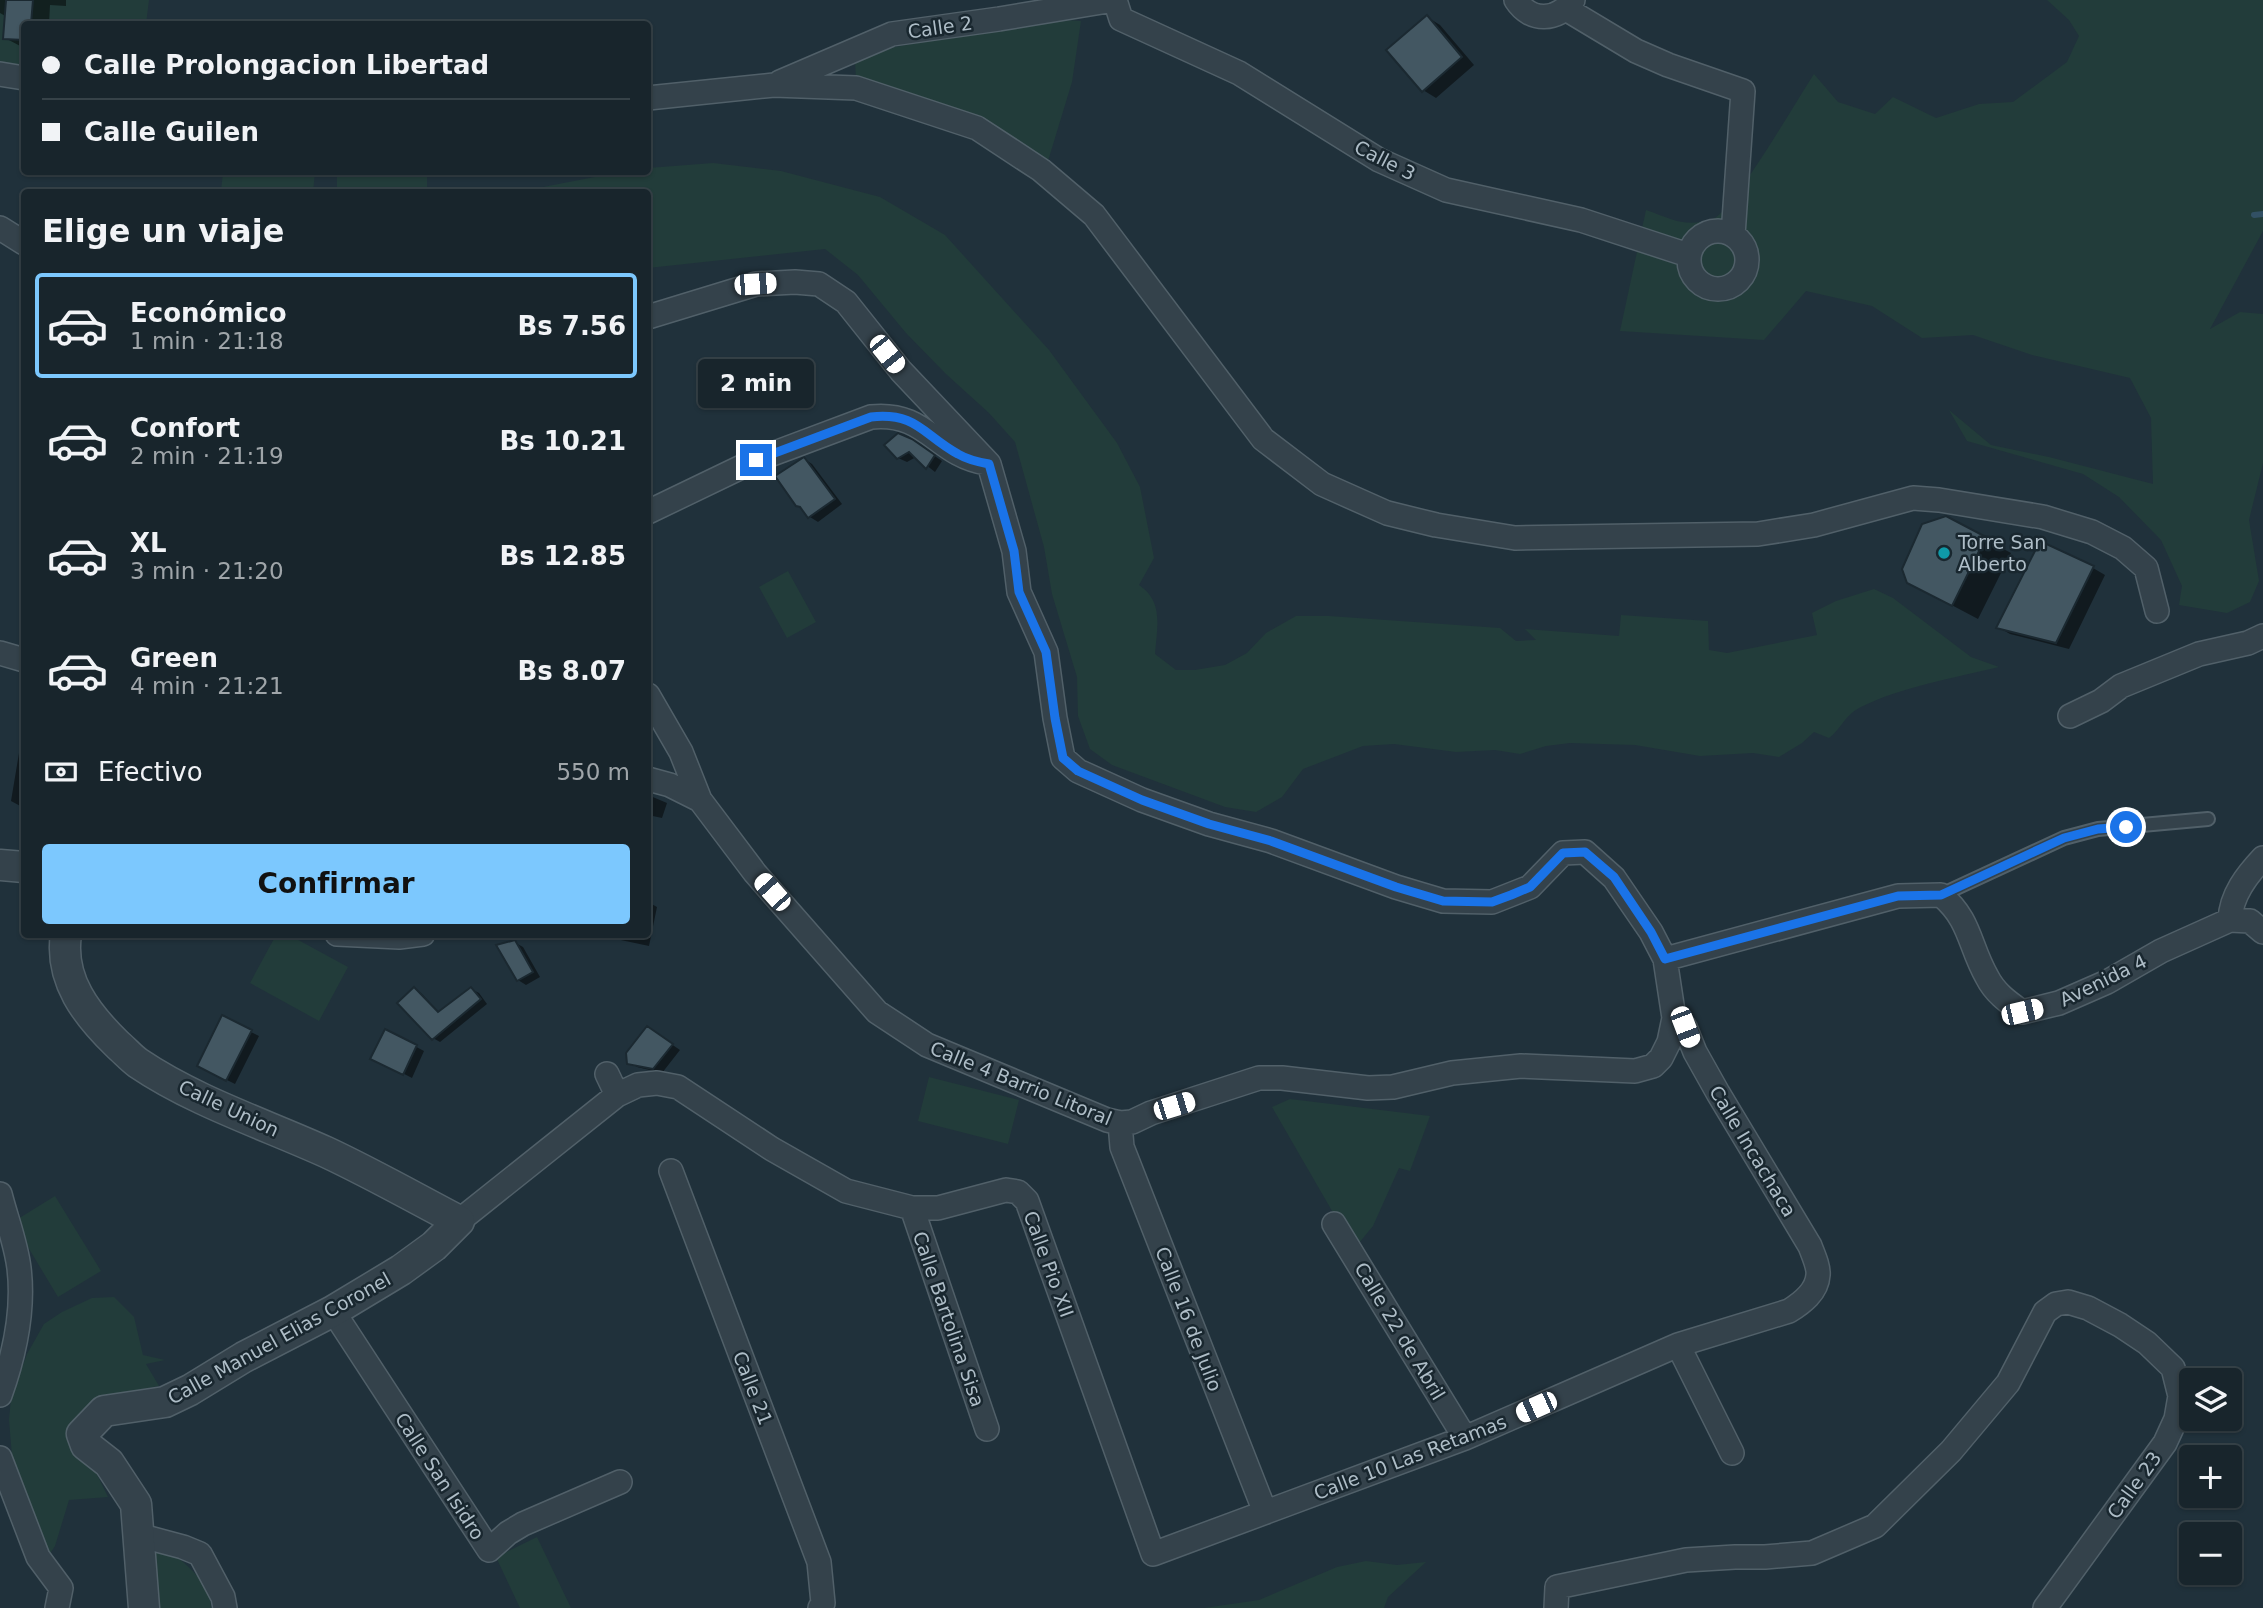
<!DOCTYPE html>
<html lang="es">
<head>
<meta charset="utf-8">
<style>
  :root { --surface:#18252c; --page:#253138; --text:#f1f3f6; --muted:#9fa5a9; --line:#364248; --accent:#7cc8fe }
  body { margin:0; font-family:"DejaVu Sans",sans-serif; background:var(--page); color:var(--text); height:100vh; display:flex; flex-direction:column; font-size:26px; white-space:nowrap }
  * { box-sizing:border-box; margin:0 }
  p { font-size:23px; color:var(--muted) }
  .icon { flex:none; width:38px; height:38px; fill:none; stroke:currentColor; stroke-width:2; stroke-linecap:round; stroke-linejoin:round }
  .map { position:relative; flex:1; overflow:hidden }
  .side { position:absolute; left:21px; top:189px; width:630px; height:749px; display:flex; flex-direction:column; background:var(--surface); border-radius:7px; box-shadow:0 2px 5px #0004,0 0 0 2px var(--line) }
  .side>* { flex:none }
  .guide { position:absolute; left:21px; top:21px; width:630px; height:154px; border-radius:7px; box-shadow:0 2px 5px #0004,0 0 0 2px var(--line); display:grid; align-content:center; height:154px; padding:0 21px; background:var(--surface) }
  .controls { position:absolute; left:2179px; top:1368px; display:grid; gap:14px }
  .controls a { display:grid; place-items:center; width:63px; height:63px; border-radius:7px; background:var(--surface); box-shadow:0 2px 5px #0004,0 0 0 2px var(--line); font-size:35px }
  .end { position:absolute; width:32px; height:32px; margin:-16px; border:9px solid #1a73e8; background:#fff; box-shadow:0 0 0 4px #fff }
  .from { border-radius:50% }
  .bubble { position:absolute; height:49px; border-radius:7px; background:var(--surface); box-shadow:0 2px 5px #0004,0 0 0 2px var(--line); font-size:23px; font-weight:700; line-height:49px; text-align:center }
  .car { position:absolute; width:21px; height:42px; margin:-21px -10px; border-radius:9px; box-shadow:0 0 5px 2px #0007; background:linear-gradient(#fff 24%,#345 0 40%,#fff 0 76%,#345 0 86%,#fff 0) }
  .guide b { display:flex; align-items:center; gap:24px; height:66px; font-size:26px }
  .guide b+b { border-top:2px solid var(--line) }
  .guide i { width:18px; height:18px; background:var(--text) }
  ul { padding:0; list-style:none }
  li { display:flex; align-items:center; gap:21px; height:105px; margin:0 14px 10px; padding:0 7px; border:4px solid transparent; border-radius:7px }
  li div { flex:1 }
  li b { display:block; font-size:26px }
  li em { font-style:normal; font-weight:700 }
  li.active { border-color:var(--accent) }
  li>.icon { width:63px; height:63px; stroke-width:1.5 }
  h2 { padding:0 21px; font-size:32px; line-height:84px }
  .pay { display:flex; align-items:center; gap:18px; height:77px; padding:0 21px; font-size:26px }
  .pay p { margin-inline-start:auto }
  .action { display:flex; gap:14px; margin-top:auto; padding:14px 21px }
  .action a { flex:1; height:80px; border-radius:7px; background:var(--accent); color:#111; font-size:28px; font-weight:700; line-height:80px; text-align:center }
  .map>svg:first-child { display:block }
  .green { fill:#223c3a }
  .shadow { fill:#0007 }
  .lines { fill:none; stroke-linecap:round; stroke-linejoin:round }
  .stream { stroke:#325064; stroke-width:6 }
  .building { fill:#435762; stroke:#1b2931; stroke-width:2 }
  .service-casing { stroke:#516069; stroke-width:16 }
  .minor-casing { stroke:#516069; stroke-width:26 }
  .tertiary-casing { stroke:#516069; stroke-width:33 }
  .service { stroke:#34424b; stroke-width:12 }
  .minor { stroke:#34424b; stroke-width:23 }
  .tertiary { stroke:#34424b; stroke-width:30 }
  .route { stroke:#1a73e8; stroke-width:9 }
  .culture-dot { fill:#0f9aa8; stroke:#19272f; stroke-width:2.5 }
  .labels { text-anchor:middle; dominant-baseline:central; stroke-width:5; stroke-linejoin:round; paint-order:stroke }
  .street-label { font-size:19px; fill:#aebdc7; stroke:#19272f }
  .poi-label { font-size:19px; fill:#aebdc7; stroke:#19272f; text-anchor:start }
</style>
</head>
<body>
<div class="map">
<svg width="2263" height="1608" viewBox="0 0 2263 1608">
  <rect width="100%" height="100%" fill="#20313b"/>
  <!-- green -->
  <path class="green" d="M0,0H149L146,24H24V70L0,64Z
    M2047,0H2263V231L2210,329L2240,312L2263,314V463L2249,520L2259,581L2250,602L2227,613L2179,605L2182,586L2161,540L2119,497L2083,474L1967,441L1949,410L1991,445L2049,457L2153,484L2151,418L2130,378L2032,355L1973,335L1922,338L1872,306L1806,291L1764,340L1620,331L1646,210C1672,219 1685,228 1713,219C1731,213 1799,97 1814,74L1838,102L1875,114L1893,97L1936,118L1979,104L2013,102L2067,62L2079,36L2069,20Z
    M1049,19L1081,21L1072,82L1048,161C991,120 922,99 856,78L855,62L895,47Z
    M713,163L781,171L880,197L945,235L1049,350L1117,443L1140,487L1154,558L1139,585C1164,602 1157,627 1155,654L1176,670H1195L1225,665L1247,653L1266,633L1296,616H1329L1500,628L1516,641L1536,640L1525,629L1619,636L1621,615L1708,621L1709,650L1727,653L1817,635L1812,613L1836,601L1874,589L1893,598L1971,657L1999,667C1954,678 1900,687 1859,708C1845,715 1841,729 1829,738L1814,732L1802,743L1779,757L1753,753L1700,756L1635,745L1570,743L1546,746L1520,754L1495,750L1456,752L1394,744L1363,746L1303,769L1282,797L1256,812L1225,807L1112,765L1090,749L1078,716L1077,677L1052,594L1044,547L1015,442L989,413L946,374L906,333L858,275L825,249L648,268V192H524L528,190L620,172H648V168Z
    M223,172H315L313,192L221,191Z
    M337,172H427V192H337Z
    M788,571L816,622L787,638L759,587Z
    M276,935H289L348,967L319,1021L250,983Z
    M929,1077L1019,1100L1008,1144L918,1121Z
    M1290,1099L1430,1116L1410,1171L1399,1168L1373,1226L1354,1249L1272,1107Z
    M55,1196L101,1271L58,1297L13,1222Z
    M114,1297L134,1317L143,1355L165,1360L146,1364L159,1386L121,1393L87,1407L90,1460L108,1497L69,1500L55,1546L45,1561L25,1502L12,1456L9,1420L11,1398L27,1354L44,1324L62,1312L92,1298Z
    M537,1537L571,1608H520L496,1557Z
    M162,1545C181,1561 211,1580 211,1608H149L146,1550Z
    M1366,1561L1397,1565L1426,1562L1388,1597L1384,1608H1204L1259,1600L1337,1567Z"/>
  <!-- shadow -->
  <path class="shadow" d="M0,0H66V6L50,5L49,24H24V48L5,38L7,17L0,13Z
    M1427,17L1440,25L1474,65L1436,98L1423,90Z
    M920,446L942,461L935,472L916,457L907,462L898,458Z
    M804,459L812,464L842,504L818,522L810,517L802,507Z
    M1946,518L2011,553L1978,619L1908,582Z
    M2093,568L2105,575L2069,649L2010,634L1998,627Z
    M19,753L24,754V808L11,801Z
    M648,795L667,803L662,818L648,815Z
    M648,902L657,907L649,946L616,939L608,934H648Z
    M514,942L523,947L540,977L526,985L518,980Z
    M414,989L421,993L440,1013L471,989L479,993L487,1004L440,1042L433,1038Z
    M223,1018L259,1036L235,1084L207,1070Z
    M386,1031L424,1051L412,1078L381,1062Z
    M655,1033L680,1050L662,1073L637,1067L629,1062Z"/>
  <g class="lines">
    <!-- stream -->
    <path class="stream" d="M2254,215L2263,214"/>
  </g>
  <!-- building -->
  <path class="building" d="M6,0H33L31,24H24V40L3,39Z
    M1427,15L1462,57L1422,92L1386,50Z
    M898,433L912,439L935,455L926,469L909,452L897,459L884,445Z
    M804,457L835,499L808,518L800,507L796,506L775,476Z
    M1946,516L1986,537L1952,606L1907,583L1902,569L1922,524Z
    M2040,541L2094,566L2056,643L1996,628Z
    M515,940L533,972L517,981L496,945Z
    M414,987L438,1012L471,987L481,999L432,1040L397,1003Z
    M222,1015L252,1030L226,1081L197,1066Z
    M647,1026L673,1044L653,1069L627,1064L626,1053Z
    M385,1029L417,1045L403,1075L370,1059Z"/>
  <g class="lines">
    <!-- service casing -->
    <g class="service-casing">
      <path id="service" d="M1941,895L2064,838L2098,829L2208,819"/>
    </g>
    <!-- minor casing -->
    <g class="minor-casing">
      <path id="minor" d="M1115,0L1121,19L1239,73L1379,160L1446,190L1581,220L1688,255
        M1516,0C1531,23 1557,21 1573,0
        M1566,9L1636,51L1668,65L1743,91L1733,235
        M0,74L24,78
        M780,82L892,34L999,19L1114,0
        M648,98L774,85L856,88L977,128L1041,170L1094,215L1263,439L1322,484L1387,513L1436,525L1515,538L1758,534L1814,525L1913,498L1939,500L2043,517L2092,532L2123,548L2146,568L2157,611
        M0,228L24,243
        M1689 260a29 29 0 1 1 58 0a29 29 0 1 1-58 0Z
        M648,317L756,284L795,282L819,284L846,302L901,371L989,464L1014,551L1019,592L1046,652L1055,718L1063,758L1078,771L1142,800L1209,824L1271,841L1396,887L1443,901L1492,902L1530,887L1563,853L1585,852L1614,878L1651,932L1665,959L1674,1018L1669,1042L1661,1058L1653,1066L1635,1071L1521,1066L1452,1073L1393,1087L1368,1088L1282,1078H1259L1151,1113L1132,1122L1120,1123L1107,1120L927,1045L877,1012L755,873L700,800L670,785L648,779
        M648,512L756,460L871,417C927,411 936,455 986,463
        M0,653L24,660
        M648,695L681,752L700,800
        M2070,716L2101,701L2121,686L2199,654L2248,643L2263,636
        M2230,920C2231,895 2247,875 2263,858
        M337,934L399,937L423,934
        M1665,959L1898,896L1941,895C1971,920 1969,946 1987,977C1995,993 2008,1002 2022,1012L2059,1003L2107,982L2161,951L2230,920L2250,921L2263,932
        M607,1074L617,1095
        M1120,1123L1122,1147L1265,1512
        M671,1171L819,1562L823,1603L820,1608
        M0,1194C6,1218 16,1243 19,1268C24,1309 14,1356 0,1395
        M912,1208L987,1429
        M459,1221L617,1095L638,1085L657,1083L678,1087L772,1149L846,1191L912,1208H938L1006,1190L1018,1192L1027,1201L1153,1554L1465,1438L1678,1345L1789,1311C1802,1303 1817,1292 1818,1275C1819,1267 1813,1254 1810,1246L1718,1093L1695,1052L1685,1027L1674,1018
        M1334,1224L1465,1438
        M333,1311L489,1550L508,1533L523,1524L620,1482
        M1678,1345L1732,1453
        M0,1458L38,1557L61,1588L57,1608
        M138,1535L183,1547L200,1554L223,1597L225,1608
        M1556,1608L1557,1587L1686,1560L1735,1557H1765L1812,1553L1875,1526L1951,1451L2008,1383L2045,1312L2056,1304L2068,1302L2088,1308L2120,1325L2147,1343L2173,1368L2180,1396L2176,1419L2165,1443L2045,1608"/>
    </g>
    <!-- tertiary casing -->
    <g class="tertiary-casing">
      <path id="tertiary" d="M0,865L24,867
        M66,934C59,980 87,1015 118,1045C125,1051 131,1058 138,1063C194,1101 264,1124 326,1152C371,1173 415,1198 459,1221L434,1246L401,1270L333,1311L244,1357L190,1390L165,1402L104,1411L82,1434L86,1445L109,1463L136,1504L144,1608"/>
    </g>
    <!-- service -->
    <use href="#service" class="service"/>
    <!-- minor -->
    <use href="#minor" class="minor"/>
    <!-- tertiary -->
    <use href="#tertiary" class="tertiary"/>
  </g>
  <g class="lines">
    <!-- route -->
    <path class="route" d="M756,460L871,417C917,412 923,435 958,454C968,460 978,462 989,464L1014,551L1019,592L1046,652L1055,718L1063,758L1078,771L1142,800L1209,824L1271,841L1396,887L1443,901L1492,902L1511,895L1530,887L1563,853L1585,852L1614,877L1651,932L1665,959L1898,896L1941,895L2064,838L2098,829L2126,827"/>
  </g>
  <!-- markers -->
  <circle class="culture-dot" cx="1944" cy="553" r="7"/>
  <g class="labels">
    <!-- street labels -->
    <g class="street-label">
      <text transform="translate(940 27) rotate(-8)">Calle 2</text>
      <text transform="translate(1385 160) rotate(27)">Calle 3</text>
      <text transform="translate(2103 980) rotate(-26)">Avenida 4</text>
      <text transform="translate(1021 1083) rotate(22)">Calle 4 Barrio Litoral</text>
      <text transform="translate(229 1108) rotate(25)">Calle Union</text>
      <text transform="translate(1753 1151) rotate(59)">Calle Incachaca</text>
      <text transform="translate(1049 1264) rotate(70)">Calle Pio XII</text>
      <text transform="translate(949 1319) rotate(71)">Calle Bartolina Sisa</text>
      <text transform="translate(1189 1319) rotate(69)">Calle 16 de Julio</text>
      <text transform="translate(1400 1331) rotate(59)">Calle 22 de Abril</text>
      <text transform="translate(279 1338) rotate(-29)">Calle Manuel Elias Coronel</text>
      <text transform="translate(753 1388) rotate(69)">Calle 21</text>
      <text transform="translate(1410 1457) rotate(-21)">Calle 10 Las Retamas</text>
      <text transform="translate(440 1476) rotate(57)">Calle San Isidro</text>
      <text transform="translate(2134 1485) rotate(-54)">Calle 23</text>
    </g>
    <!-- poi labels -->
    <g class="poi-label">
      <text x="1958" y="542">Torre San<tspan x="1958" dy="22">Alberto</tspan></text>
    </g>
  </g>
</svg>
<div class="controls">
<a><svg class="icon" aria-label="layers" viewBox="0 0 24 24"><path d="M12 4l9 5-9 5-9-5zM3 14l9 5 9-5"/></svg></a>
<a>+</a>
<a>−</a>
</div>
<i class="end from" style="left:2126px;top:827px"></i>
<i class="end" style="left:756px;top:460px"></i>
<div class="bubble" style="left:698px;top:359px;width:116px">2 min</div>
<i class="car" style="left:755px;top:284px;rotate:86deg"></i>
<i class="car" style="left:887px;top:354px;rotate:141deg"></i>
<i class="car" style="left:772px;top:892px;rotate:318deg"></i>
<i class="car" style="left:2022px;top:1012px;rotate:77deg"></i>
<i class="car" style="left:1685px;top:1027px;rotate:159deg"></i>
<i class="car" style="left:1174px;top:1106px;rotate:73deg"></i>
<i class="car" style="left:1536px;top:1407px;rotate:246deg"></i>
<div class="guide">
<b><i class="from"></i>Calle Prolongacion Libertad</b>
<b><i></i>Calle Guilen</b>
</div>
<section class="side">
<h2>Elige un viaje</h2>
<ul>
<li class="active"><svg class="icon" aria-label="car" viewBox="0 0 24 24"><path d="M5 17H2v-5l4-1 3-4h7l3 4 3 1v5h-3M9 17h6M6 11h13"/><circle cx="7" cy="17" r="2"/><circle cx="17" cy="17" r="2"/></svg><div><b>Económico</b><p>1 min · 21:18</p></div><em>Bs 7.56</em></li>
<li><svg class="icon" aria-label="car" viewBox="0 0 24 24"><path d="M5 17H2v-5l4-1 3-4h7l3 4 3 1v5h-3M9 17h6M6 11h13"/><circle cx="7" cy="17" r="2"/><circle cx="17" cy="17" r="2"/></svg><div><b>Confort</b><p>2 min · 21:19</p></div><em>Bs 10.21</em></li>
<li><svg class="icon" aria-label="car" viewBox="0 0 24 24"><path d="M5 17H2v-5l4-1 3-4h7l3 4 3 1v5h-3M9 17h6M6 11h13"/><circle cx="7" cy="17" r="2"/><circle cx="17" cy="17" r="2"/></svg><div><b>XL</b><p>3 min · 21:20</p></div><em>Bs 12.85</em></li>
<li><svg class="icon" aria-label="car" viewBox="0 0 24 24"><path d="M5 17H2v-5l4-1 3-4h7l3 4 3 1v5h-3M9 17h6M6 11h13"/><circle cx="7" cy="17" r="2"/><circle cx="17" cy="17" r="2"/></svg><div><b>Green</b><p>4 min · 21:21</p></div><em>Bs 8.07</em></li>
</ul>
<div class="pay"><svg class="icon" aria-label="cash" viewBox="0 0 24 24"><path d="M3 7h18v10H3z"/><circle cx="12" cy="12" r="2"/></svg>Efectivo<p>550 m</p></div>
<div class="action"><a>Confirmar</a></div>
</section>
</div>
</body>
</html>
